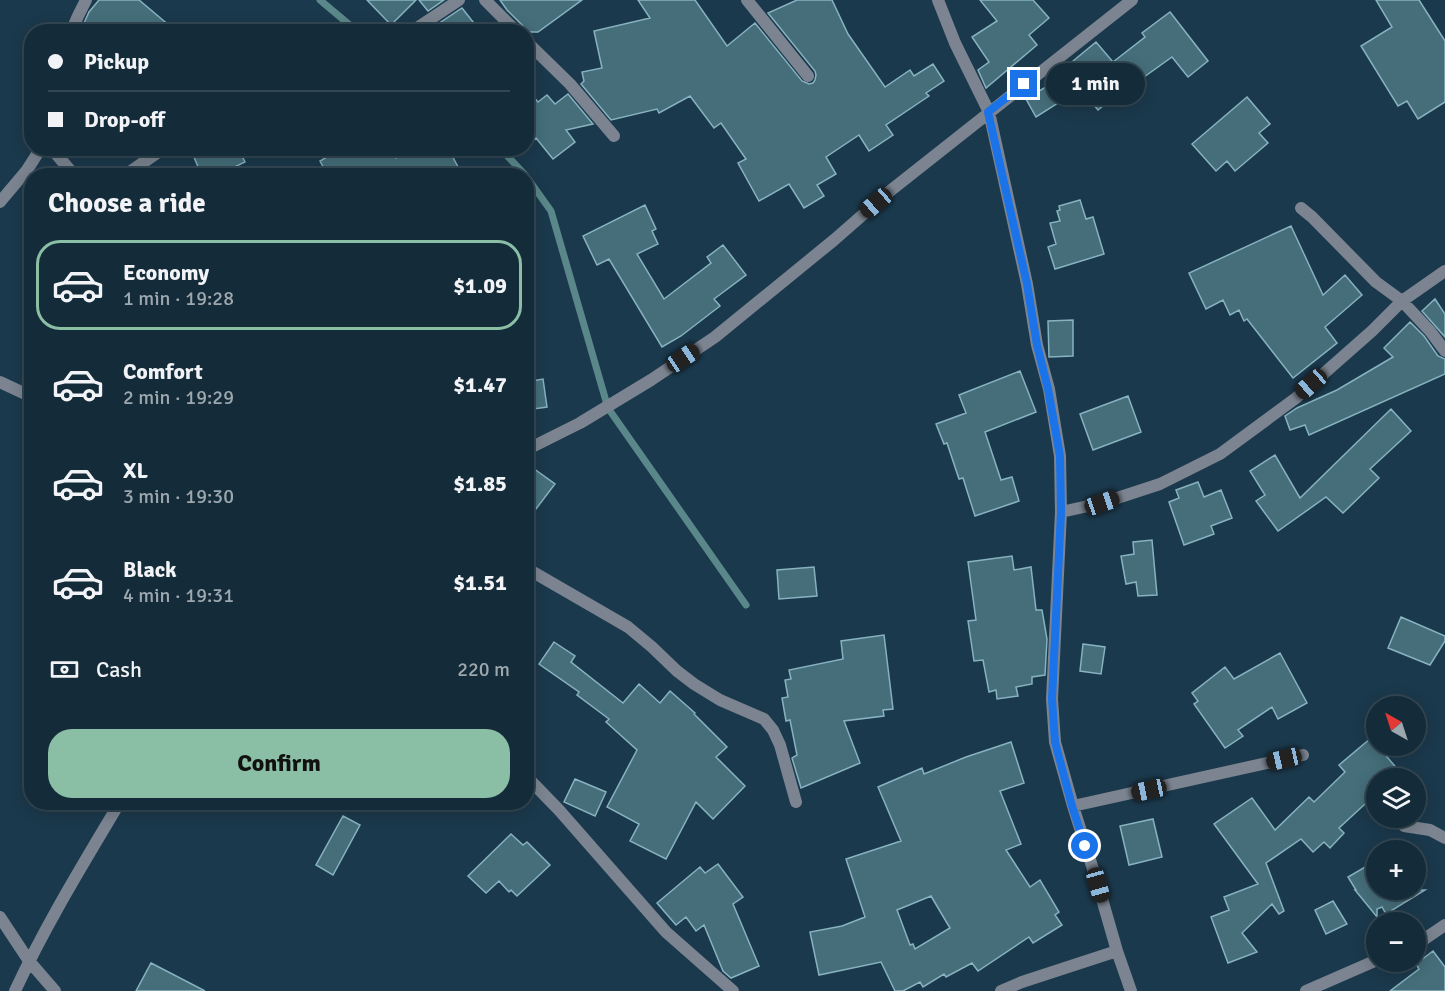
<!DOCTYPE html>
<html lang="en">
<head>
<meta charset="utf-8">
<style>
  :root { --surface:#142b39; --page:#213744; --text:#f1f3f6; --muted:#9da7ae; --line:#334753; --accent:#8abfa5 }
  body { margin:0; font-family:Signika,sans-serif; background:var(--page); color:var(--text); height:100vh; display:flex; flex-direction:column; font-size:22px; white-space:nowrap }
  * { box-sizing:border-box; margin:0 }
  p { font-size:20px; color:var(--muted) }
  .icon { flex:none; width:33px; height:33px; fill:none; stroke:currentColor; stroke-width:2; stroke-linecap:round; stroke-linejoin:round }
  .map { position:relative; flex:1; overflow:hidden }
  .details { position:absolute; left:24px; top:168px; width:510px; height:642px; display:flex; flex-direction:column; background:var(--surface); border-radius:24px; box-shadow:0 3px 15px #0003,0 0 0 2px var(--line) }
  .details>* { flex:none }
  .hud { position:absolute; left:24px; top:24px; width:510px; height:132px; border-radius:24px; box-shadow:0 3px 15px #0003,0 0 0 2px var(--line); display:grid; align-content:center; height:132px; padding:0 24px; background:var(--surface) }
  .needle { width:39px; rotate:321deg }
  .buttons { position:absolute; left:1366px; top:696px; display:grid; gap:12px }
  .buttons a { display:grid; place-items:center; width:60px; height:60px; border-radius:50%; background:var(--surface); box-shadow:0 3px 15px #0003,0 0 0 2px var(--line); font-size:30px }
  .end { position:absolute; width:27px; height:27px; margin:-14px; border:8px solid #1a73e8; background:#fff; box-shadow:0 0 0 3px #fff }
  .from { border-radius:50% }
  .bubble { position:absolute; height:42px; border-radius:21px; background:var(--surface); box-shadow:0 3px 15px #0003,0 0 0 2px var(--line); font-size:20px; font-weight:800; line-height:42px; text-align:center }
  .car { position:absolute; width:18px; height:36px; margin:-18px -9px; border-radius:8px; box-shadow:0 0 4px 2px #0007; background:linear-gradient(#222 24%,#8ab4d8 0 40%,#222 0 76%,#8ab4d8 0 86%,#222 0) }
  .hud b { display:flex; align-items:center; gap:21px; height:57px; font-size:22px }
  .hud b+b { border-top:2px solid var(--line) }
  .hud i { width:15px; height:15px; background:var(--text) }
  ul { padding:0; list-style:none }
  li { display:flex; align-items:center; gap:18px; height:90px; margin:0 12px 9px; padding:0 12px; border:3px solid transparent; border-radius:24px }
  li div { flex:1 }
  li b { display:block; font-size:22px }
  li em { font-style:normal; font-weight:800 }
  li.selected { border-color:var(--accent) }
  li>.icon { width:54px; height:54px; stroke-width:1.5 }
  h2 { padding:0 24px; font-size:27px; line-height:72px }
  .pay { display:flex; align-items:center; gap:15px; height:66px; padding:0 24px; font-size:22px }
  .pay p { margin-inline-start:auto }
  .primary-button { display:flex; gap:12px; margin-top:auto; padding:12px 24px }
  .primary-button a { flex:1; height:69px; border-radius:24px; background:var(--accent); color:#111; font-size:24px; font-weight:800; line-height:69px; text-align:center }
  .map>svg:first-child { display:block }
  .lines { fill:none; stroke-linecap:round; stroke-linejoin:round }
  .stream { stroke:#5a8789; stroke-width:7 }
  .building { fill:#456e7a; stroke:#87b2bf; stroke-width:1.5; fill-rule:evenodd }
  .minor { stroke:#7b8490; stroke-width:12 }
  .route { stroke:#1a73e8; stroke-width:8 }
</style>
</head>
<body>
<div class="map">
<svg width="1445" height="991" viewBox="0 0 1445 991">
  <rect width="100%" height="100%" fill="#1b394c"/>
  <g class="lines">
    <!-- stream -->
    <path class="stream" d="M320,0L358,32
      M500,148L526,176
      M526,176L551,211L608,408L746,605"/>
  </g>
  <!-- building -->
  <path class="building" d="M99,0H139L177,32H80L89,12Z
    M367,0H416L391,25Z
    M419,0H444L428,11Z
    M500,0H582L538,32H525L523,26L507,10Z
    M638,0H695L727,46L755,23L802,81L809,84L813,83L815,80L816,75L815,71L768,13L797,0H832L848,34L885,87L910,70L914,76L933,64L944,81L926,93L929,96L886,125L893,135L869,151L859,135L826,157L836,174L817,185L824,196L804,208L789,184L759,201L738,163L746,159L721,123L714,128L690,96L659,113L657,109L611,120L581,84L584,81L582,72L602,68L594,31L650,18Z
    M980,0H1033L1049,18L1029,35L1037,45L986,88L978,70L989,62L972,37L997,21Z
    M1376,0H1419L1445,41V102L1418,119L1407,101L1398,106L1361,46L1392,27Z
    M462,8L481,32H445L438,24Z
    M1170,12L1208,61L1188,77L1172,57L1144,77L1142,74L1098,110L1080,89L1036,117L1026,99L1072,71L1067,66L1096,42L1113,62L1145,37L1142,33Z
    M526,88L538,102L547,95L555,104L568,94L593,124L566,130L575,142L553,159L536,138L526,146Z
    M1247,97L1270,124L1259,133L1268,143L1235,171L1227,161L1216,171L1192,144Z
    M190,148H238L245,162L216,176H202Z
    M342,148H390L396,158L413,148H448L458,167L456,168L460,176H328L320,161Z
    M1080,200L1086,219L1093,217L1104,254L1055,269L1048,247L1056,244L1050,223L1060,221L1057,211L1060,210L1059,206Z
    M645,205L656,229L652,231L658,244L637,254L664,299L711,263L707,257L723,245L746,275L714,299L720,306L681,336L662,347L609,259L597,265L583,236Z
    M1291,226L1323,295L1345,275L1362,295L1325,327L1337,343L1293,378L1247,319L1244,321L1239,310L1230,315L1223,300L1206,309L1189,273Z
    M1435,299L1445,314V337L1422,311Z
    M1073,320V356L1049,357L1048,321Z
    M1410,322L1424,336L1438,356L1445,359V374L1309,435L1305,425L1290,430L1285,416L1297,408L1337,390L1393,357L1384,348Z
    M1020,371L1036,412L985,432L1001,480L1012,477L1019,501L975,516L963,478L959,479L947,443L944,444L936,424L966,413L959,395Z
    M543,379L547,407L526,410V382Z
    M1128,396L1141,432L1093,450L1080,414Z
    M1391,409L1411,431L1370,469L1379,478L1343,513L1326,497L1278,531L1256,501L1265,495L1250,471L1275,455L1300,498Z
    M526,463L555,484L526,522Z
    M1198,482L1204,497L1221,490L1232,518L1211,526L1214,534L1184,545L1169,502L1179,498L1176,490Z
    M1152,540L1157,595L1138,596L1136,582L1126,584L1121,556L1134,554L1133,542Z
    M1012,556L1014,570L1031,567L1036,610H1042L1047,639L1045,675L1032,677V684L1016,687L1018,696L997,699L996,690L989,692L983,660L974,661L968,621L976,620L968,562Z
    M814,567L817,596L779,599L777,570Z
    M1401,617L1445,636V641L1430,665L1388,648Z
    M884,635L893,709L883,710L884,716L844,721L860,763L801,788L792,758L797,755L790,720L786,721L782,698L788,697L785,680L791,679L789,670L843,659L841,641Z
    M554,642L575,656L571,662L623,703L639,684L660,703L670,691L695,713L694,714L727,747L716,757L745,786L713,819L696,802L666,859L630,841L639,824L607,807L637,750L606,722L609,719L577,695L579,692L539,664Z
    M1083,644L1105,647L1101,674L1080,671Z
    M1280,653L1307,703L1278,719L1272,707L1238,730L1243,736L1225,748L1194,704L1198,701L1192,693L1225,667L1234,679Z
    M1371,738L1405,778H1377V793L1339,828L1344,833L1330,848L1324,842L1313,852L1301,839L1266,863L1284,911L1279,914L1272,904L1242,933L1257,952L1228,963L1211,917L1229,910L1224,897L1258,884L1214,824L1252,798L1275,830L1309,797L1314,802L1345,772L1339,765Z
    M1011,742L1024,783L1000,791L1021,844L1006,850L1030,887L1040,880L1059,912L1055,915L1062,925L1033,943L1029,937L978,971L972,963L946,977L944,974L923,987L920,982L903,991H895L881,962L819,975L810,932L842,926L865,917L846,859L901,841L878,787L922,768L924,774L966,757ZM931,896L950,928L915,949L913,944L910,945L897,910Z
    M575,779L606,792L595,816L564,802Z
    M343,816L360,825L333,875L316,865Z
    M1153,819L1162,857L1129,865L1120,826Z
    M511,834L523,845L527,842L550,865L517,896L511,890L509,892L499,881L486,893L468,876Z
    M1377,860V890H1425L1386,914L1382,907L1377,909V917L1355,890H1356L1348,877Z
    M718,864L743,897L733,904L759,966L731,978L723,971L704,925L696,931L686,917L676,925L657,903L700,867L705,873Z
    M1333,901L1347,924L1326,934L1315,910Z
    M1433,951L1445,967V991H1390L1419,969L1416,964Z
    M151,963L205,991H136Z"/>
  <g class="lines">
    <!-- minor -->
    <path class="minor" d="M485,0L517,32
      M747,0L808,76
      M938,0L955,43L989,112L1027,284L1037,345L1049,389L1060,456L1061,512L1052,699L1055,742L1073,806L1098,885L1117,951L1131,991
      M71,32L78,16L86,0
      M411,32L459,0
      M526,41L570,84L614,136
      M51,148L75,176
      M124,176L164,148
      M0,202L27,170L41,148
      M1301,208L1312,217L1376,282L1402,301L1430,331L1445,351
      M0,382L32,397
      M526,450L580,423L651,380L715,337L834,240L890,191L1132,0
      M1061,512L1102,503L1160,484L1220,454L1296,398L1372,331L1402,301L1445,271
      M526,568L628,627L652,647L677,671L694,684L720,700L764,719L773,730L780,745L796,802
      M526,776L559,810L666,932L733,991
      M1073,806L1303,755
      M1404,826L1430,830L1445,838
      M0,917L29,961L55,991
      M1416,943L1423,940L1445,925
      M15,991C45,926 83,864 120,802
      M1001,991L1022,982L1117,951
      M1306,991L1377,960"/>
  </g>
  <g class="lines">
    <!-- route -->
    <path class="route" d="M1024,84L988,112L1027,284L1037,345L1048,389L1060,456L1061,512L1052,699L1055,742L1072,806L1085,846"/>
  </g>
</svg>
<div class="buttons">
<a><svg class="needle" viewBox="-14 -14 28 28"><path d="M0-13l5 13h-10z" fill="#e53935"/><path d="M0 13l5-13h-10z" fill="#9da7ae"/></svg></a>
<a><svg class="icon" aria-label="layers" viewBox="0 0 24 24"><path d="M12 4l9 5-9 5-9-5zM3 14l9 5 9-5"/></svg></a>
<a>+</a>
<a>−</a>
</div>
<i class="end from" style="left:1085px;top:846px"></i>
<i class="end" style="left:1024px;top:84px"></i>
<div class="bubble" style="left:1046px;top:63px;width:99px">1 min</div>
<i class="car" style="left:876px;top:203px;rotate:229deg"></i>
<i class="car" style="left:683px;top:358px;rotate:56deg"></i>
<i class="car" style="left:1311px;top:384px;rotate:229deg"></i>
<i class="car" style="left:1102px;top:503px;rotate:71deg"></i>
<i class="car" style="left:1284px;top:759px;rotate:257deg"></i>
<i class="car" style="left:1149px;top:790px;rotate:258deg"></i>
<i class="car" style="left:1098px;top:885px;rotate:164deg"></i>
<div class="hud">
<b><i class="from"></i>Pickup</b>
<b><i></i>Drop-off</b>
</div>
<section class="details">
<h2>Choose a ride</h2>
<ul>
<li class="selected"><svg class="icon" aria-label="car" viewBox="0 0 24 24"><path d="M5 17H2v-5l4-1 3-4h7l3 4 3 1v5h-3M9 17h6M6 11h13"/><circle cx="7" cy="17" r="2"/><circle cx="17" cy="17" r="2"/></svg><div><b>Economy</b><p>1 min · 19:28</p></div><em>$1.09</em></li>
<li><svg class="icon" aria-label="car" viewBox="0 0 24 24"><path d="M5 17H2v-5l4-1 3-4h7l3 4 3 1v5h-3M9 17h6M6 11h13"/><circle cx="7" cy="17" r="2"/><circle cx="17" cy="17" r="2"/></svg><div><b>Comfort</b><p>2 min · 19:29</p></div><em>$1.47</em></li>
<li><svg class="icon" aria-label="car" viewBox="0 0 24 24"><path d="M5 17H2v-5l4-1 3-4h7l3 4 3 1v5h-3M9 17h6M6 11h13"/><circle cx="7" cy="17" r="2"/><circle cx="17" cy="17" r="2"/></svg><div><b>XL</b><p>3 min · 19:30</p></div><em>$1.85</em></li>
<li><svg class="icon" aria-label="car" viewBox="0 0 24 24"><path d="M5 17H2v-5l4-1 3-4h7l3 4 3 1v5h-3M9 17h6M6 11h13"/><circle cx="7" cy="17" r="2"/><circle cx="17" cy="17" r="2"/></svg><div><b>Black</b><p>4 min · 19:31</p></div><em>$1.51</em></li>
</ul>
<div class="pay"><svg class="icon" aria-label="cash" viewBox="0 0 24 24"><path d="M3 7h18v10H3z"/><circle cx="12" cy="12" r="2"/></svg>Cash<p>220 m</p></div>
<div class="primary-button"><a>Confirm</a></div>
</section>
</div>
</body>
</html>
